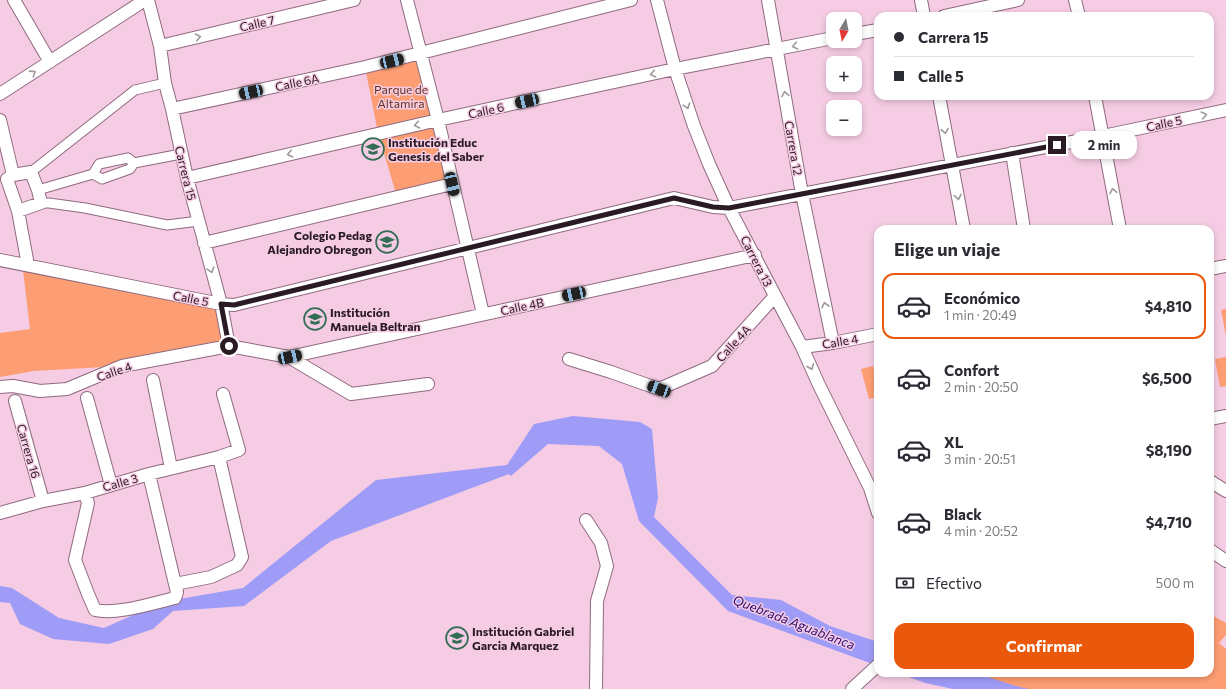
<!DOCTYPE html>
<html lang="es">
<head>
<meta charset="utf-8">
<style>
  :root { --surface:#fff; --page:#f2f2f3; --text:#2b2b33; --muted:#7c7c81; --line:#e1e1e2; --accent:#ea580c }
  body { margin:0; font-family:Commissioner,sans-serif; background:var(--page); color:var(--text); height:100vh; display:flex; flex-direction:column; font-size:15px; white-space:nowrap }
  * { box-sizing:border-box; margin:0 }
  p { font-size:13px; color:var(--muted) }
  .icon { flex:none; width:22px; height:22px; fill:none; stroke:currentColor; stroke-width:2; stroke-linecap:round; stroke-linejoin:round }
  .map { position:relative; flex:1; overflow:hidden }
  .sheet { position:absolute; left:874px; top:225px; width:340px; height:452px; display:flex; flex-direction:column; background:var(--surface); border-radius:12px; box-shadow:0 2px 6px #0003 }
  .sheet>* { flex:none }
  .top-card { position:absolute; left:874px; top:12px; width:340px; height:88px; border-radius:12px; box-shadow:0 2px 6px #0003; display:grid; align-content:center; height:88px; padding:0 20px; background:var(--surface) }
  .needle { width:26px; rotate:190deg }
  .fabs { position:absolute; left:826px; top:12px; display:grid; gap:8px }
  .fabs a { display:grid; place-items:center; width:36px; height:36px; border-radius:8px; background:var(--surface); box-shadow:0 2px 6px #0003; font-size:20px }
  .end { position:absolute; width:18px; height:18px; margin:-9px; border:5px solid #291a23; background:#fff; box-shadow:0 0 0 2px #fff }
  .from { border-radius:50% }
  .bubble { position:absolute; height:28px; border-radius:12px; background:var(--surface); box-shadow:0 2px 6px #0003; font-size:13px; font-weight:700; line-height:28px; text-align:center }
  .car { position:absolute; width:12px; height:24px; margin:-12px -6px; border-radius:5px; box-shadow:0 0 3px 1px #0007; background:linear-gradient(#222 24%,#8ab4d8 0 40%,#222 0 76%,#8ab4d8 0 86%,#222 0) }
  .top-card b { display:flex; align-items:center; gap:14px; height:38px; font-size:15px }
  .top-card b+b { border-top:1px solid var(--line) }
  .top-card i { width:10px; height:10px; background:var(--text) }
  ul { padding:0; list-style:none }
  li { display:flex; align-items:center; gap:12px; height:66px; margin:0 8px 6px; padding:0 12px; border:2px solid transparent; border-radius:12px }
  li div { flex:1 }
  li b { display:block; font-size:15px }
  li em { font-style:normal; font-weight:700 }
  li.on { border-color:var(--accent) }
  li>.icon { width:36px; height:36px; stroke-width:1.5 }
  h2 { padding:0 20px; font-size:18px; line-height:48px }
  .pay { display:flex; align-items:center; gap:10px; height:44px; padding:0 20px; font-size:15px }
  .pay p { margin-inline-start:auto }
  .button { display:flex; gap:8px; margin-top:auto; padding:8px 20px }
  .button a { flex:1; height:46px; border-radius:12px; background:var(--accent); color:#fff; font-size:16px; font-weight:700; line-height:46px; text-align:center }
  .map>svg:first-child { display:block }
  .green { fill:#fd9d73 }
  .water { fill:#9f9cf8 }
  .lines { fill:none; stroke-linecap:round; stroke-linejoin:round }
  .pedestrian-casing { stroke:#8f6a7f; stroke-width:11 }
  .minor-casing { stroke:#8f6a7f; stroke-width:14 }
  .pedestrian { stroke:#fff; stroke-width:9 }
  .minor { stroke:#fff; stroke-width:12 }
  .oneway { stroke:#9f989c }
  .route { stroke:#291a23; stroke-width:5 }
  .labels { text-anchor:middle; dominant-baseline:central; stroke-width:3; stroke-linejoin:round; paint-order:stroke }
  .street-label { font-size:12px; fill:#291a23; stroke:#f5cce3 }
  .park-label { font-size:12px; fill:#61301b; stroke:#f5cce3 }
  .poi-label { font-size:12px; font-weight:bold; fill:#291a23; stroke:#f5cce3; text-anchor:start }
  .water-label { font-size:13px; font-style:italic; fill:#290a72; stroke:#f5cce3 }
</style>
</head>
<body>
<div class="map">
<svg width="1226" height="689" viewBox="0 0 1226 689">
  <rect width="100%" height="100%" fill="#f5cce3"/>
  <!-- green -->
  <path class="green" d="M421,54L452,184L397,197L378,133L365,67Z
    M23,270L218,306L228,346L122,366L34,371L0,377V333L30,329Z
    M1226,309V336L1221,310Z
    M1226,357V386L1220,387L1215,359Z
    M873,366L876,377L878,376V397L869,399L861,369Z
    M1210,614L1226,623V635L1219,643L1226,649V689H970L968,673H1210Z"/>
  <!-- water -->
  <path class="water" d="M573,416L640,422L652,429L658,498L654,517L732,595L781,600L830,626L878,642V666L728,611L639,521L622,464L599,446L548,444L511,476L509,474L331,541L244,606L173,611L153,629L109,644L53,639L20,624L10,603L0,602V586L12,588L59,618L104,628L162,602L243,588L376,480L507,465L534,424Z
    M898,673H975L1016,686L1029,689H953L925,683Z"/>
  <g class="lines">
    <!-- pedestrian casing -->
    <g class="pedestrian-casing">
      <path id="pedestrian" d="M31,172L135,90L165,83
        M93,174L99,164L128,158L134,163
        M38,190L93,174L102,179L127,170L130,169L134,163L181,154
        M41,203H49L85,208L167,225L199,221"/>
    </g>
    <!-- minor casing -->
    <g class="minor-casing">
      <path id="minor" d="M14,0L50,62
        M148,0L160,46L165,83L172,109L187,178L221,304L229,346
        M407,0L438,120L483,314
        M657,0L675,69L694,126L709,164L729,208L802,347L819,385L870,488L878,513
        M768,0L802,194L833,343
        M921,0L924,16
        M1075,0L1079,16
        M944,16L1018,0
        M855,34L878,30
        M160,46L354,0
        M0,94L145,0
        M939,96L964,229
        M1095,96L1120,229
        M172,109L365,67L631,0
        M0,120L13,175L7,179L18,211L28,265
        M1012,153L1024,229
        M13,175L31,172L38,190L41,203L18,211
        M187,178L438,120L675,69L833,38
        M204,243L452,184
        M0,260L221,304L234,305L674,198L713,207L729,208L1103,136L1226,110
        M1210,269L1226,266
        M802,347L833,343L878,334
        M289,357L755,255
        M569,359L611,372L659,389L712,366L775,296
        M153,380L171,468
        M0,387L13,386L40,391L67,389L122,366L229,346L289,357L351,394L428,384
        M87,398L111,485
        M15,401L43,501
        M1210,419L1226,416
        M1210,481L1226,491
        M85,493L88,503L75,560L88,594L95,610C117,615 153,603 175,598L177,592L175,584L149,474
        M0,513L43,501L85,493L149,474L219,457L239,450L223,394
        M586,520L601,543L607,566L597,601L596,689
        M1210,550L1226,561
        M175,584L211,577L237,565L242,557L219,457
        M852,689L878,665"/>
    </g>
    <!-- pedestrian -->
    <use href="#pedestrian" class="pedestrian"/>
    <!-- minor -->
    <use href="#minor" class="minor"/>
  </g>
  <!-- one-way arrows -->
  <defs><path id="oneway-chevron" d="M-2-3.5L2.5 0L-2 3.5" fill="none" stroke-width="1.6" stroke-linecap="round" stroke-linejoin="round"/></defs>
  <g class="oneway">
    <use href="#oneway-chevron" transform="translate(198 37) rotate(-13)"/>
    <use href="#oneway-chevron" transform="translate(795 46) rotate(169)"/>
    <use href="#oneway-chevron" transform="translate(33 73) rotate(-33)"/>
    <use href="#oneway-chevron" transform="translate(653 74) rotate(168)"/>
    <use href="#oneway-chevron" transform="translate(785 94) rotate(-100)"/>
    <use href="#oneway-chevron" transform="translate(687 106) rotate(72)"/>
    <use href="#oneway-chevron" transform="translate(1204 115) rotate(-12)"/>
    <use href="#oneway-chevron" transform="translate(417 125) rotate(167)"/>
    <use href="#oneway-chevron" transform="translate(945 131) rotate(79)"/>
    <use href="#oneway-chevron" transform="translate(290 154) rotate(167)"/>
    <use href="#oneway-chevron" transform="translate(1113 191) rotate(-101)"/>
    <use href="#oneway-chevron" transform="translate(958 197) rotate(79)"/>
    <use href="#oneway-chevron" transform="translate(211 270) rotate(74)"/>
    <use href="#oneway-chevron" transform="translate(825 305) rotate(-102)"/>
    <use href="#oneway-chevron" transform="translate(811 367) rotate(67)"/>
  </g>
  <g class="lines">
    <!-- route -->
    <path class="route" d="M229,346L221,304L234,305L674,198L713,207L729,208L1057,145"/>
  </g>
  <!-- icons -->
  <defs>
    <g id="school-ring" transform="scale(1.15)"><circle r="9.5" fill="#f5cce3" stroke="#346d55" stroke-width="1.5"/><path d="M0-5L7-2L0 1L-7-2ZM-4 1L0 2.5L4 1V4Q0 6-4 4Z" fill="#346d55"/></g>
  </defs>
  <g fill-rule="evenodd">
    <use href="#school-ring" x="373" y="149"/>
    <use href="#school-ring" x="387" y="242"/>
    <use href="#school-ring" x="315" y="319"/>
    <use href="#school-ring" x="457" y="638"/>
  </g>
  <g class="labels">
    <!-- street labels -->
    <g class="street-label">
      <text transform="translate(257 23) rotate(-13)">Calle 7</text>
      <text transform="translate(297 82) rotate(-12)">Calle 6A</text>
      <text transform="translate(486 110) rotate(-12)">Calle 6</text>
      <text transform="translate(1164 123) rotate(-12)">Calle 5</text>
      <text transform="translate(794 148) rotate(80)">Carrera 12</text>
      <text transform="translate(186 173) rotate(76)">Carrera 15</text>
      <text transform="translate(757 261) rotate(63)">Carrera 13</text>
      <text transform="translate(191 298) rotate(11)">Calle 5</text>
      <text transform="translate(522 306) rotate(-12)">Calle 4B</text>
      <text transform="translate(840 341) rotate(-10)">Calle 4</text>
      <text transform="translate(733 343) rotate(-48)">Calle 4A</text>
      <text transform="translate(114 371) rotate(-19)">Calle 4</text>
      <text transform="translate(29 451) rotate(74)">Carrera 16</text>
      <text transform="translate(120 482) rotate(-16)">Calle 3</text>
    </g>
    <!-- park labels -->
    <g class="park-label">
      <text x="401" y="89">Parque de<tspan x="401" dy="14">Altamira</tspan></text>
    </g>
    <!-- poi labels -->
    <g class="poi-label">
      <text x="388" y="142">Institución Educ<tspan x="388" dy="14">Genesis del Saber</tspan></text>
      <text x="372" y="235" text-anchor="end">Colegio Pedag<tspan x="372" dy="14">Alejandro Obregon</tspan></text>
      <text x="330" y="312">Institución<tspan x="330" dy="14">Manuela Beltran</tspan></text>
      <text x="472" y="631">Institución Gabriel<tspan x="472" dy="14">Garcia Marquez</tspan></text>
    </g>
    <!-- water labels -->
    <g class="water-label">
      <text transform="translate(794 622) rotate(21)">Quebrada Aguablanca</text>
    </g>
  </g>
</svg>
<div class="fabs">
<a><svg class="needle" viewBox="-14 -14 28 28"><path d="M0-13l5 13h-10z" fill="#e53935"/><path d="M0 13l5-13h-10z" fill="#7c7c81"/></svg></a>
<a>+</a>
<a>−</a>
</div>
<i class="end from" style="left:229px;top:346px"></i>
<i class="end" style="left:1057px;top:145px"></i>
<div class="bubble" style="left:1071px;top:131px;width:66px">2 min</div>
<i class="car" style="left:392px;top:61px;rotate:77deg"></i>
<i class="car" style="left:251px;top:92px;rotate:258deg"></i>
<i class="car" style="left:527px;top:101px;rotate:258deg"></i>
<i class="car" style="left:452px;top:184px;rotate:167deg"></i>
<i class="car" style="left:574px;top:294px;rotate:258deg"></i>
<i class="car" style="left:290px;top:357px;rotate:78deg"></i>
<i class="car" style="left:659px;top:389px;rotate:291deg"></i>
<div class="top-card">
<b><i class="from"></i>Carrera 15</b>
<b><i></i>Calle 5</b>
</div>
<section class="sheet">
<h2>Elige un viaje</h2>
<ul>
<li class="on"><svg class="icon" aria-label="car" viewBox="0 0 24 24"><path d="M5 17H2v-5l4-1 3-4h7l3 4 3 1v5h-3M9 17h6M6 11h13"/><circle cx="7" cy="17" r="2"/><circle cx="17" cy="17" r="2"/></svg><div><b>Económico</b><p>1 min · 20:49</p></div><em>$4,810</em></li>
<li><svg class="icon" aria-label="car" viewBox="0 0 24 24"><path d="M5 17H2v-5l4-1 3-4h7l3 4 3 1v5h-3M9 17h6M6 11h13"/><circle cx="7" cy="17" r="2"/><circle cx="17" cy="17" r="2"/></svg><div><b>Confort</b><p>2 min · 20:50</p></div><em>$6,500</em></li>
<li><svg class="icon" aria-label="car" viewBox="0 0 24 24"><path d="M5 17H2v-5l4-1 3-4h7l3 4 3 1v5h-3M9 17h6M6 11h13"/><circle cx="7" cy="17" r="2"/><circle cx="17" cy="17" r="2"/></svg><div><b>XL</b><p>3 min · 20:51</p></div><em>$8,190</em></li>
<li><svg class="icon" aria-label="car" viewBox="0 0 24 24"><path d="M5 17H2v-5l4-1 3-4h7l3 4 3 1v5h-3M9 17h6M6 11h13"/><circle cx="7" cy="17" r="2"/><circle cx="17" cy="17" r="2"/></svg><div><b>Black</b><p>4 min · 20:52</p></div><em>$4,710</em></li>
</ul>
<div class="pay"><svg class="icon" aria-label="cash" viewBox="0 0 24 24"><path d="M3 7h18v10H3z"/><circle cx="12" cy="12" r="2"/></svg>Efectivo<p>500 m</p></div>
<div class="button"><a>Confirmar</a></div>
</section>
</div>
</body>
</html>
